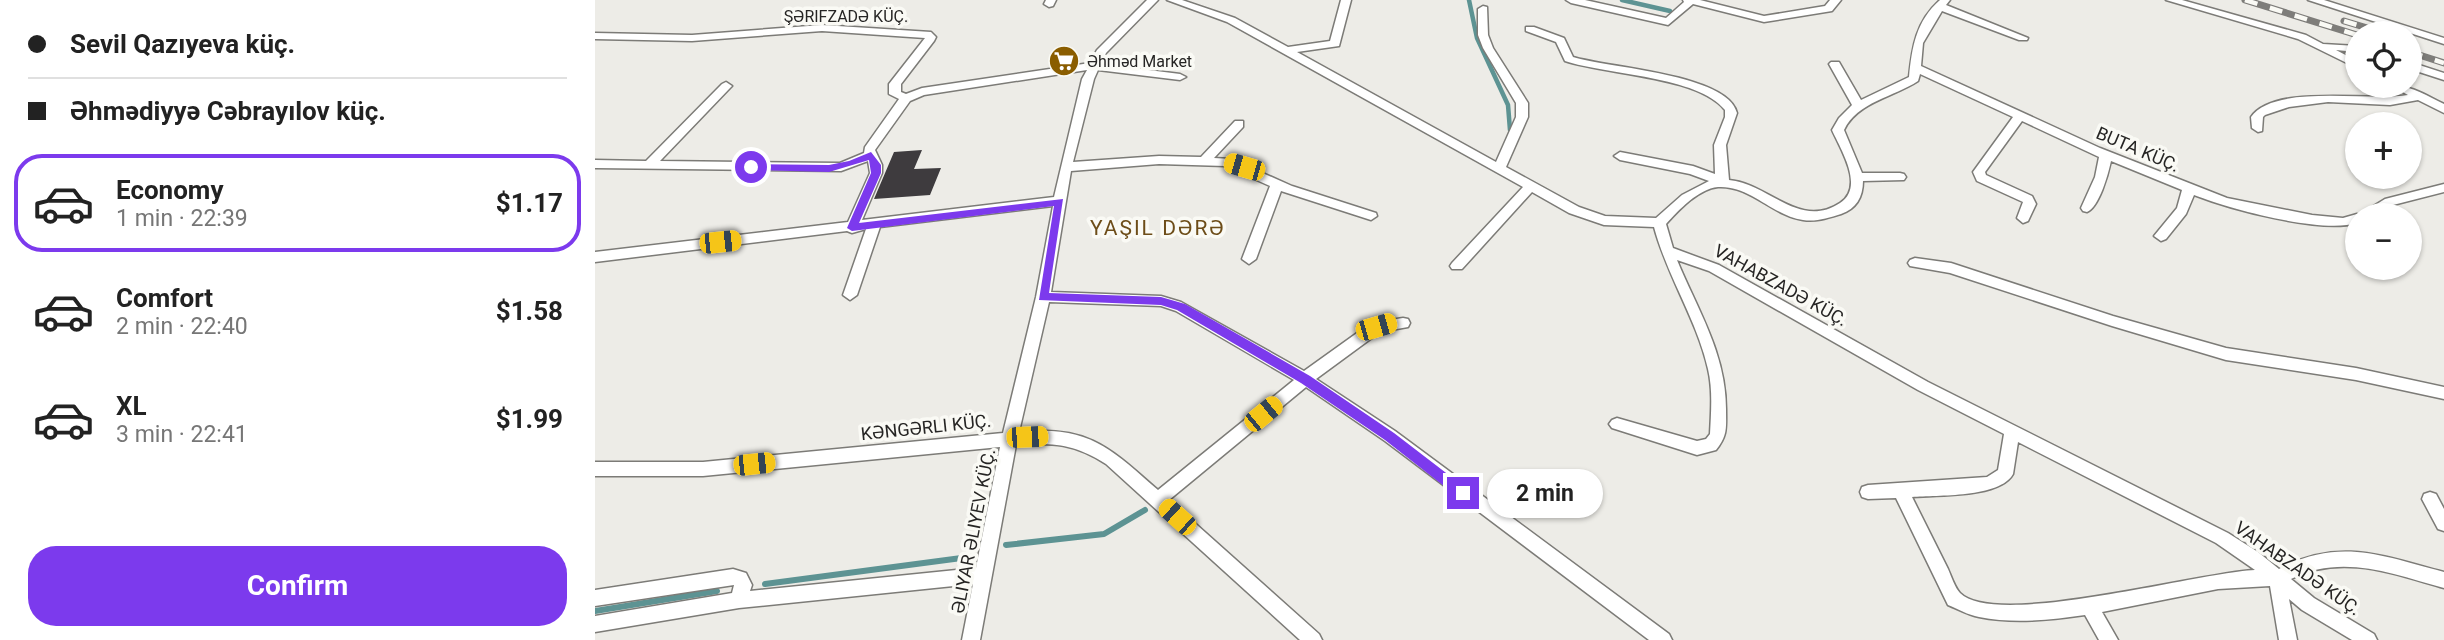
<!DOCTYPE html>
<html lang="en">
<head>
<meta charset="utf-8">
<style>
  :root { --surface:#fff; --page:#f2f2f2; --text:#222; --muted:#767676; --line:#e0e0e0; --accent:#7c3aed }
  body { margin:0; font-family:Roboto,sans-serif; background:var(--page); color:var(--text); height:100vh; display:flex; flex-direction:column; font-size:26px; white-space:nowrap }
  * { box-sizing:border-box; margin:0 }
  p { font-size:23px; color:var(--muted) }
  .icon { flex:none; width:38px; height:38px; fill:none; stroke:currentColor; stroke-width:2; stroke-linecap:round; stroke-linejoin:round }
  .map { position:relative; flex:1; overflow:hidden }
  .panel { display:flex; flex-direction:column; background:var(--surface); width:595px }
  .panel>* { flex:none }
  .hud { display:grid; align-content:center; height:154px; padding:0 28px; background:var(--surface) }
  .controls { position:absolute; left:1750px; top:21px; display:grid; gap:14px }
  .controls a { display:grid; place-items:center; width:77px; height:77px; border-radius:50%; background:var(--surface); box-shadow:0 2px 5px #0004; font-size:35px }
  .end { position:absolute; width:32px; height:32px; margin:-16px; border:9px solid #7c3aed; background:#fff; box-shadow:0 0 0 4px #fff }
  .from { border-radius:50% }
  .bubble { position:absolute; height:49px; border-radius:24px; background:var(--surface); box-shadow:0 2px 5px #0004; font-size:23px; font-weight:700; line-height:49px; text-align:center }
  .car { position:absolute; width:21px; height:42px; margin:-21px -10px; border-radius:9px; box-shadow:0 0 5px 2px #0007; background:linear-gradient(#f5c518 24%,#345 0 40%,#f5c518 0 76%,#345 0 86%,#f5c518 0) }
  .hud b { display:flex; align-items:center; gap:24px; height:66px; font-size:26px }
  .hud b+b { border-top:2px solid var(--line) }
  .hud i { width:18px; height:18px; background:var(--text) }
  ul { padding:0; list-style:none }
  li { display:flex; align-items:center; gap:21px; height:98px; margin:0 14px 10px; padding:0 14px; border:4px solid transparent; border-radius:28px }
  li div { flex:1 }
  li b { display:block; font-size:26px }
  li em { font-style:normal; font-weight:700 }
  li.on { border-color:var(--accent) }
  li>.icon { width:63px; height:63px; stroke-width:1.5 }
  .cta { display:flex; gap:14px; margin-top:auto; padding:14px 28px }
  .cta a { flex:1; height:80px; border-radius:28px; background:var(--accent); color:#fff; font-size:28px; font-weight:700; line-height:80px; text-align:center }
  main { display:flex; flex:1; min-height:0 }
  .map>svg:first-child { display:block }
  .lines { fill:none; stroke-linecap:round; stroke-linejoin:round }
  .stream-far1 { stroke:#5d9393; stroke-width:4.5 }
  .stream { stroke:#5d9393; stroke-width:6 }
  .building { fill:#3e3b3e }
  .minor-casing { stroke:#7c7b77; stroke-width:3 }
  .minor { fill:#fff; fill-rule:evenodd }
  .rail-casing { stroke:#7e7d7a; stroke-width:7 }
  .rail { stroke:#fafaf5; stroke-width:4.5; stroke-dasharray:13; stroke-linecap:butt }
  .route { fill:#7c3aed }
  .labels { text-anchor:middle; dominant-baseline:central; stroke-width:7; stroke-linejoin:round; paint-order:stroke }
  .far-street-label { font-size:16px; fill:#262524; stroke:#fafaf5 }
  .far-poi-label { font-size:16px; fill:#262524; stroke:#fafaf5; text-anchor:start }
  .street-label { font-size:18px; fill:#262524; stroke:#fafaf5 }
  .quarter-label { font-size:21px; letter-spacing:2px; fill:#6d4d19; stroke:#fafaf5 }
</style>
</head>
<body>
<main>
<section class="panel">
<div class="hud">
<b><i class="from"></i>Sevil Qazıyeva küç.</b>
<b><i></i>Əhmədiyyə Cəbrayılov küç.</b>
</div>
<ul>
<li class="on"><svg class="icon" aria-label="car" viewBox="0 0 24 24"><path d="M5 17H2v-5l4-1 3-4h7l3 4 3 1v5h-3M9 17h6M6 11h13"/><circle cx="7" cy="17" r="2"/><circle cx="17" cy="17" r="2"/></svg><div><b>Economy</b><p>1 min · 22:39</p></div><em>$1.17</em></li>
<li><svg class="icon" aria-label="car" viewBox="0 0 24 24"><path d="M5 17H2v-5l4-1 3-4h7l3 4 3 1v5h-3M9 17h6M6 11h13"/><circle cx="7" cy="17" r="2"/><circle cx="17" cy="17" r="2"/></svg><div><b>Comfort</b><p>2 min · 22:40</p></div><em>$1.58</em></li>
<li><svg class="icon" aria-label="car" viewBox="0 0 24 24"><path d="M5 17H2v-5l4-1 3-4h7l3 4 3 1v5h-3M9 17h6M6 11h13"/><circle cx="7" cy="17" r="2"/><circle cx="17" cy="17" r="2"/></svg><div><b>XL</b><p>3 min · 22:41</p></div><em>$1.99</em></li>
</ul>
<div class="cta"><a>Confirm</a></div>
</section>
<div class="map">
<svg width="1849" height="640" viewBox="0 0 1849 640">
  <rect width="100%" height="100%" fill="#edece7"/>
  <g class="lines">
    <!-- stream-far1 -->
    <path class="stream-far1" d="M874,0L882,38L913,105L915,130
      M1027,0L1075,11"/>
    <!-- stream -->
    <path class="stream" d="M411,545L509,534L550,510
      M170,584L374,557
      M0,611L122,591"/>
  </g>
  <!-- building -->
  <path class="building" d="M327,150L319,169L346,168L335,195L279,199L299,152Z"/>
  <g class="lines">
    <!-- minor casing -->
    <g class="minor-casing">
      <path id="minor" d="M451,0H461L458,6L454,7L449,4Z
        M552,0H563L511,53L506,64L585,74L591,77L585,80L503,70L499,79L478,162L564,156L606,157L640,121H648V127L619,158L636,159L697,186L781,213L782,216L776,220L686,191L661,259L654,264L647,259L675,186L630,166L564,164L476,171L456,292L566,296L586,302L709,371L776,323L808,318L813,319L815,323L813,327L785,332L721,379L800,431L1074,634L1077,640H1054L790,441L711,387L574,500L724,634L727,640H705L511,464C480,444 458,442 421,445L385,640H367L378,584L144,608L0,632V616L137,593L139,585L0,606V590L138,569L151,573L157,585L155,591L381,568L405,447L108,476H0V462H108L408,433L441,297L458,206L285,227L262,295L255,300L248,295L271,229L257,233L252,231L0,262V252L253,222L275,173L273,161L246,171L0,168V160L51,161L127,84L131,82L137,86L135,88L65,161L245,163L269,153L270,147L304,99L294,94V84L330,38L227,31L97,41L0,39V33L97,35L227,25L336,32L341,37L339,41L306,84V92L311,94L327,88L495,63L502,50ZM492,70L487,79L459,197L267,220L287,173V165L280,150L315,101L329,95ZM454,302L566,306L581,311L699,380L563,490C514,447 493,425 424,432Z
        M572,0H587L640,18L693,47L735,41L746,0H756L744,46L702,52L901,162L921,117V103L888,48L883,35V9L888,6L892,7L893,35L898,48L933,103V117L911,167L984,207L1010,216L1061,218L1087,195L1114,181L1095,174L1025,160L1019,156L1025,152L1098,166L1120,174L1119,145L1130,117V110C1103,76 1012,75 970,61L961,42L931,31V27H939L969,38L978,57C1013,68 1133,74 1142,113L1131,145L1134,180C1173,183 1204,230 1245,203C1270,187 1246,150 1237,130L1244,118L1257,105L1234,64L1236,62H1244L1266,100L1314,77C1317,47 1321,21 1345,0H1355L1351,5L1433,38L1432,40H1424L1347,11L1328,43L1326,66L1505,148L1632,198L1717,215L1748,218L1762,214L1764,215L1790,199L1849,184V192L1798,205L1780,215H1762V223C1726,234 1635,209 1599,195L1591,214L1571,239L1566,241L1559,236L1582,208L1587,190L1516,161C1513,175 1504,207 1492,212L1488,211L1486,208L1500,177L1504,157L1427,121L1390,172L1391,175L1437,196L1441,204L1433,221L1428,223L1422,218L1428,202L1382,181L1378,172L1418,117L1325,74L1323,81C1299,97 1262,102 1249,130L1267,173H1305L1309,174L1311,177L1309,180L1268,181C1268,197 1261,209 1246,214C1233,218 1221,222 1208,220C1178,216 1155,185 1123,187C1103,189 1084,210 1071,224L1078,248L1124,265L1333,382L1633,533L1663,552L1684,569C1745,537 1787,556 1849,572V588C1798,574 1747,553 1696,579L1719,598L1779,634L1782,640H1757L1707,610L1694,599L1702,640H1684L1675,586L1623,589L1507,612L1523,640H1504L1490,615C1455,620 1419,624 1384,617C1373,615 1363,609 1353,605L1301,498L1273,499L1267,497L1265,492L1267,487L1273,485L1392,477L1403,470L1409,434L1323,390L1114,271L1082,260C1102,309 1131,353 1131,409C1131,427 1133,435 1121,450L1102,455L1017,428L1014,424L1017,420L1022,418L1102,441L1111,439L1115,434C1116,413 1118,390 1113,369C1102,320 1072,276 1059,227L1009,225L974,213L937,192L867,269H857L855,266L857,263L928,187L632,22ZM1423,442L1621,543L1660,570C1605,572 1401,629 1365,593C1360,588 1356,576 1353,569C1341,545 1329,521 1317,497C1342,495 1405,498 1418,474Z
        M971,0H990L1071,18L1089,2L1088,0H1105L1169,16L1230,6L1235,0H1246L1237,11L1169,22L1098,4L1073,25L976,3Z
        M1571,0H1587L1711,35L1728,44L1762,46V52L1741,50L1762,61V68L1703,39Z
        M1713,0H1729L1849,38V44Z
        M1815,62L1849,73V80L1815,69Z
        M1797,86C1817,85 1832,96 1849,104V113L1823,100L1795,105L1733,102L1694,107L1670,115L1668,117L1667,131L1663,132L1657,128L1656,117C1680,83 1775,102 1813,95Z
        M1320,258L1356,263L1518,316L1631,348L1761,368L1849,387V399L1761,380L1631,360L1517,326L1355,273L1315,266L1313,263L1315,260Z
        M1835,492L1841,494L1849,509V531L1843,529L1827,499L1829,494Z"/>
    </g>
    <!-- minor -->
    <use href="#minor" class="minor"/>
    <!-- rail casing -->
    <g class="rail-casing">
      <path id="rail" d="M1650,0L1762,35
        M1749,21L1789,33
        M1815,52L1849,63"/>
    </g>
    <!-- rail -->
    <use href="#rail" class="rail"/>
  </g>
  <!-- route -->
  <path class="route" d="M276,152L286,165V173L264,223L468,199L454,293L566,297L590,304L715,376L799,433L872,489V497H863L790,440L706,383L582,310L566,305L444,300L459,206L257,231L252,228L276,173L274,160L234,172L156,170L151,167L156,164L234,165L254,161Z"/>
  <!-- icons -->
  <defs>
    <g id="supermarket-disc" transform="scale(1.575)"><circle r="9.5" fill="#8a5d00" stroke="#fafaf5"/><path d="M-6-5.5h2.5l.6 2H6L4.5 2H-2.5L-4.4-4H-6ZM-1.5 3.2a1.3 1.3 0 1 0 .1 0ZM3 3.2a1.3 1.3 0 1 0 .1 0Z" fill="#fff"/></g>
  </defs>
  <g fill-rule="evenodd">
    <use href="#supermarket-disc" x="469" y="61"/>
  </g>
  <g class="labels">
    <!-- far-street labels -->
    <g class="far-street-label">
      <text x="251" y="16">ŞƏRIFZADƏ KÜÇ.</text>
    </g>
    <!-- far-poi labels -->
    <g class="far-poi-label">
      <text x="492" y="61">Əhməd Market</text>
    </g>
    <!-- street labels -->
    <g class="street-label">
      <text transform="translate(1543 149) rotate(23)">BUTA KÜÇ.</text>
      <text transform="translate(1186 285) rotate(29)">VAHABZADƏ KÜÇ.</text>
      <text transform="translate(331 427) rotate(-6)">KƏNGƏRLI KÜÇ.</text>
      <text transform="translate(378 531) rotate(-79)">ƏLIYAR ƏLIYEV KÜÇ.</text>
      <text transform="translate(1703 568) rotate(35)">VAHABZADƏ KÜÇ.</text>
    </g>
    <!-- quarter labels -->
    <g class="quarter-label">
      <text x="563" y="228">YAŞIL DƏRƏ</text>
    </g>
  </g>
</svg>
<div class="controls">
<a><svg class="icon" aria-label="locate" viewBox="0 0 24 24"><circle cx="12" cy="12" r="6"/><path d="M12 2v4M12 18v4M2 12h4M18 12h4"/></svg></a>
<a>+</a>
<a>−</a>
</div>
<i class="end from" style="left:156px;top:167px"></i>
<i class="end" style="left:868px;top:493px"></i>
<div class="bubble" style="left:892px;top:469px;width:116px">2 min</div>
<i class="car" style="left:649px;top:167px;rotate:286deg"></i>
<i class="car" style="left:125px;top:242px;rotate:84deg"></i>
<i class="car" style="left:781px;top:327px;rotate:74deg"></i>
<i class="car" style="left:668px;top:414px;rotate:51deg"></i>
<i class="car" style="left:432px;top:437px;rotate:88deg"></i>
<i class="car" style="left:159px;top:464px;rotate:84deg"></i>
<i class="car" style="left:582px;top:517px;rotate:312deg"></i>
</div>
</main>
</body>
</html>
